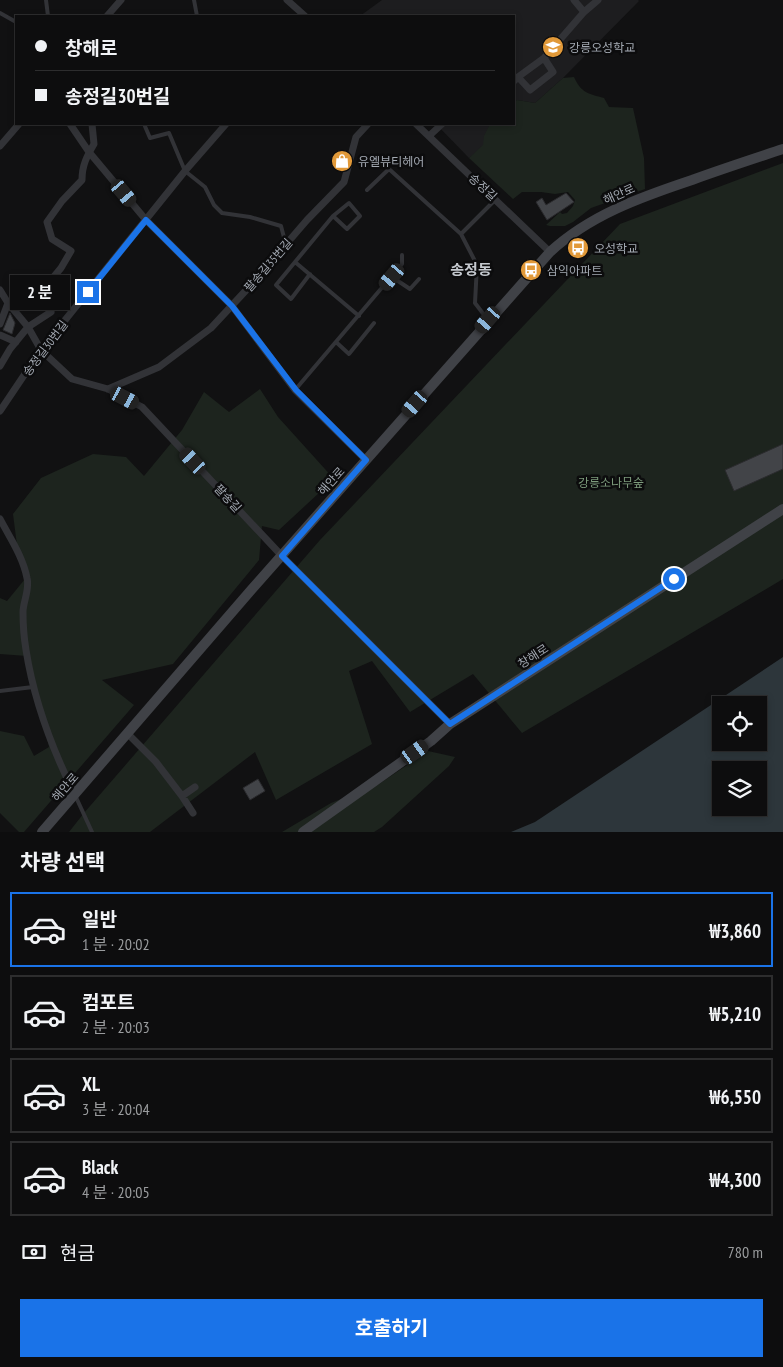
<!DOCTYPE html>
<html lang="ko">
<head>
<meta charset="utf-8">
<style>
  :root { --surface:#0d0d0e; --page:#1b1b1c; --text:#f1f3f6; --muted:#9a9c9e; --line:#2d2d2e; --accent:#1a73e8 }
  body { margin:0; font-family:"PT Sans Narrow","Noto Sans KR",sans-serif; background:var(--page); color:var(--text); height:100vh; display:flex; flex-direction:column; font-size:19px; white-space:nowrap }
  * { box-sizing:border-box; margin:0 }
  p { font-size:16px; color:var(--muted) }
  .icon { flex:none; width:28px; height:28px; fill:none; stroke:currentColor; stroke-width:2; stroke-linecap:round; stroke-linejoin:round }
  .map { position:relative; height:832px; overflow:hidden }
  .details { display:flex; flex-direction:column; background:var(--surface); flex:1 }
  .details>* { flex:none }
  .guide { position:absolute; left:15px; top:15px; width:500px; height:110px; border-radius:0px; box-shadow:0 2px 8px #0003,0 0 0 1px var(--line); display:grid; align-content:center; height:110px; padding:0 20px; background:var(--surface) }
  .tools { position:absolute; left:712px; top:696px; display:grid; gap:10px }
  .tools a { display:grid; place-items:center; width:55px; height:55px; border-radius:0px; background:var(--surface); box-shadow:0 2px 8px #0003,0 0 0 1px var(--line); font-size:25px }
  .end { position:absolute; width:22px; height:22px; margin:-11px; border:6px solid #1a73e8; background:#fff; box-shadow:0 0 0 2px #fff }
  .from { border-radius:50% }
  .bubble { position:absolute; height:35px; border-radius:0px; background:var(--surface); box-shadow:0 2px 8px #0003,0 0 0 1px var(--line); font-size:16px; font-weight:700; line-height:35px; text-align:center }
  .car { position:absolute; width:15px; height:30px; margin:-15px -8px; border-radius:6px; box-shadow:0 0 4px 1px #0007; background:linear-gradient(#222 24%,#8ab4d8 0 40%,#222 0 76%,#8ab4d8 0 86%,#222 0) }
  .guide b { display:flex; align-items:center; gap:18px; height:48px; font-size:19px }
  .guide b+b { border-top:1px solid var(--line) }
  .guide i { width:12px; height:12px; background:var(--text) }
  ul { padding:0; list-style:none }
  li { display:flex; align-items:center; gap:15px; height:75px; margin:0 10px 8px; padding:0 10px; border:2px solid var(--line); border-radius:0px }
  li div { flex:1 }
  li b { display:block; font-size:19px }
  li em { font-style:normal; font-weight:700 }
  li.active { border-color:var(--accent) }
  li>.icon { width:45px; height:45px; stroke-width:1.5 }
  h2 { padding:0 20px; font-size:22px; line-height:60px }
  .pay { display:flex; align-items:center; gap:12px; height:55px; padding:0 20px; font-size:19px }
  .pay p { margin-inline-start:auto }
  .button { display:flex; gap:10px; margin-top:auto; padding:10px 20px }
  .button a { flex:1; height:58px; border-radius:0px; background:var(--accent); color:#fff; font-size:20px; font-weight:700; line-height:58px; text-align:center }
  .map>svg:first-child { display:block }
  .built { fill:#1d1d1f }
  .green { fill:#1d241e }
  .water { fill:#2d363b; fill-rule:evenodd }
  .building { fill:#424448; stroke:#2b2b2e }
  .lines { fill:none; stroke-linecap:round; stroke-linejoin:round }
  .lane { stroke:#323337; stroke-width:4 }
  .street { stroke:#323337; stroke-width:7 }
  .secondary { stroke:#404247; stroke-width:10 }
  .route { stroke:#1a73e8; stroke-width:6 }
  .labels { text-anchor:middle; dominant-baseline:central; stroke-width:5; stroke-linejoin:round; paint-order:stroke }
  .poi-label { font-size:12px; fill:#a3a9b2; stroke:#0c0c0d; text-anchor:start }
  .street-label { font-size:12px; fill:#a3a9b2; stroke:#0c0c0d }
  .park-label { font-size:12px; fill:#7d9b7c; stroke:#0c0c0d }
  .quarter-label { font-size:15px; font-weight:bold; fill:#c4c8ce; stroke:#0c0c0d }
</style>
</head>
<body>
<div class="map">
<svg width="783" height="832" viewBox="0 0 783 832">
  <rect width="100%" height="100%" fill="#111112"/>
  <!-- built -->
  <path class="built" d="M382,0H638L639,1L563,78L535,103L517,100L514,102V16H360Z
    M436,124H490L483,148L469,158Z"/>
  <!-- green -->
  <path class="green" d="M574,77C581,93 589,94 604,98L609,107L633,108L644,158L645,189L591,208L573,222L565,226H550L546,225L560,212L562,214L567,213L573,206L575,200L568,192L555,194L541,192H522L513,199L469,158L483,145L484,136L490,124H514V102L517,100L535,103L563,78Z
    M783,163V579L522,733L473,674L410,712L372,661L349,671L372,744L276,800L255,752L150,832H69L84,813L320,540L620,224Z
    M260,389L278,417L334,479L279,530L262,526L259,560L173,664L102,680L134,705L24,832H19L0,813V731L24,736L34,756L49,747L27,656L0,654V598L7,601L25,579L18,553L13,514L41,478L93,454L126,457L144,476L182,430L204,392L229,412Z
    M428,751L455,757L449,766L382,827L374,832H282L331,803L379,784Z"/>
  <!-- water -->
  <path class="water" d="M783,657V832H511L535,822ZM721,705H759V742H721ZM721,770H759V808H721Z"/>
  <!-- building -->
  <path class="building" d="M566,193L574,202L547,220L536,202L542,198L546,205Z
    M10,313L15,323L12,334L3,330Z
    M783,444V469L734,491L725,470Z
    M258,779L265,791L250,800L243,788Z"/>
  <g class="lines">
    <!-- lane -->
    <path class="lane" d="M46,0L48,16
      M194,0L197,16
      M0,13L16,22
      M144,124L150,138L169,133L185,171L205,187L214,205L222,213L250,217L281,226L286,245
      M367,190L389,169L461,234L496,199
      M333,216L349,203L360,216L347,229L333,216L295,262L359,316
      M461,234L477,265L475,303L488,320
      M295,262L276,285L291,299L310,274
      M392,277L410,289L419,279
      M336,342L349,354L374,323
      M295,390L402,264V255
      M0,691L33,687
      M75,795L92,832"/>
    <!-- street -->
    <path class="street" d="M287,0L305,16
      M574,0L584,12
      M107,16L121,0
      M544,58L584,12L598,0
      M514,81L518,77L544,58L553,72L530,90L518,77
      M70,124L89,152L146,220L232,306L295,390L366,460
      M416,124L550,252
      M429,136L442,124
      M0,146L19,124
      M0,290L8,303L28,327L41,350L72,379L108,389L142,407L282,556L450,724
      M0,324L8,303
      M0,335L16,342
      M0,366L10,349L28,327L51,312L41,301L47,285L61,268L71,251L52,239L47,222L62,201L82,180C82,165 87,156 94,144L92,124
      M108,389L159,367L211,328L250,286L307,220L344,182L356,137L368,124
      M0,411L41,350L185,171L226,124
      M0,519C10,538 23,557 27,578C30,589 23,602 23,612C23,624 24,638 26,650C34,701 52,749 75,795
      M128,734L156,762L182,796L195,787
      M182,796L193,813"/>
    <!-- secondary -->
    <path class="secondary" d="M42,832L252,589L550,252C590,215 641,197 692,180C722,169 753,159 783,149
      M303,832L431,741L450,724L783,509"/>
  </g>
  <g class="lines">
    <!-- route -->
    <path class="route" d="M88,292L146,220L232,306L296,390L366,460L282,556L450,724L674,579"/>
  </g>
  <!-- icons -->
  <defs>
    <g id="school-disc" transform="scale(1.125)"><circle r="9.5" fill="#e19939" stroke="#0c0c0d"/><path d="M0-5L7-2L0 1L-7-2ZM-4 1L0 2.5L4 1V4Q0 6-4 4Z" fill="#fff"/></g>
    <g id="shop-disc" transform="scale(1.125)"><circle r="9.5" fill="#e19939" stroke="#0c0c0d"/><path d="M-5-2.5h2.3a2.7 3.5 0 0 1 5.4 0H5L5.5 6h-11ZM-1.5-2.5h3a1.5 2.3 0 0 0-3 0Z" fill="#fff"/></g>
    <g id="bus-disc" transform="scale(1.125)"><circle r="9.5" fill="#e19939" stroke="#0c0c0d"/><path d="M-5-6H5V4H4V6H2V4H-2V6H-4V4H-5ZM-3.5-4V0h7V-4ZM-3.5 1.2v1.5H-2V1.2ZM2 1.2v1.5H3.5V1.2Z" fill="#fff"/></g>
  </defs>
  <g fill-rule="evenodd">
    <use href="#school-disc" x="553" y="47"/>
    <use href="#shop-disc" x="342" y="161"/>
    <use href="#bus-disc" x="578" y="248"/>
    <use href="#bus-disc" x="531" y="270"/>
  </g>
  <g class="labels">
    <!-- poi labels -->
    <g class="poi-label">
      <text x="569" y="47">강릉오성학교</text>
      <text x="358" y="161">유엘뷰티헤어</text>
      <text x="594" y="248">오성학교</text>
      <text x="547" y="270">삼익아파트</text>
    </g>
    <!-- street labels -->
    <g class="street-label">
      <text transform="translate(483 187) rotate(43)">송정길</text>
      <text transform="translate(619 194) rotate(-24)">해안로</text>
      <text transform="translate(268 265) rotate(-49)">팔송길35번길</text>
      <text transform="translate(45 348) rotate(-53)">송정길30번길</text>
      <text transform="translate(331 481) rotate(-48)">해안로</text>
      <text transform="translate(228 498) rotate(47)">팔송길</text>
      <text transform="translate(533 656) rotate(-33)">창해로</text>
      <text transform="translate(65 787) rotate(-49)">해안로</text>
    </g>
    <!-- park labels -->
    <g class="park-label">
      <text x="611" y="482">강릉소나무숲</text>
    </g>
    <!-- quarter labels -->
    <g class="quarter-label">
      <text x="471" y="269">송정동</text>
    </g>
  </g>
</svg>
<div class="tools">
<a><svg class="icon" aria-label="locate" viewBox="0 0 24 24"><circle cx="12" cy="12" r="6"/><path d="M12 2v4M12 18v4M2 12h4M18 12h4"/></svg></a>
<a><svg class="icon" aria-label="layers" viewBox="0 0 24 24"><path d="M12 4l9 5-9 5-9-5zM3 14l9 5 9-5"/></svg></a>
</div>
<i class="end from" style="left:674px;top:579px"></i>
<i class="end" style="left:88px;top:292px"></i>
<div class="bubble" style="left:10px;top:275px;width:60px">2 분</div>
<i class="car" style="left:124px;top:193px;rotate:140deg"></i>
<i class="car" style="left:392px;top:277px;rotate:220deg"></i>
<i class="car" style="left:488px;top:320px;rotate:221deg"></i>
<i class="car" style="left:125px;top:398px;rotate:118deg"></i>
<i class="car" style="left:415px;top:404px;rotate:221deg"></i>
<i class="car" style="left:193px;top:461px;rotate:317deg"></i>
<i class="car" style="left:415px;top:752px;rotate:55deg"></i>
<div class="guide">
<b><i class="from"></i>창해로</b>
<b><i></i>송정길30번길</b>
</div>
</div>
<section class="details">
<h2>차량 선택</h2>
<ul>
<li class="active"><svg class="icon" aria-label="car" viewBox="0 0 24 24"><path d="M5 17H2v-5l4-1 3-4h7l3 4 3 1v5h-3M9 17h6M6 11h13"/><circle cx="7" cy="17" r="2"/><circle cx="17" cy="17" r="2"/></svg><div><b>일반</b><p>1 분 · 20:02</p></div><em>₩3,860</em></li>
<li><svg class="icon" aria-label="car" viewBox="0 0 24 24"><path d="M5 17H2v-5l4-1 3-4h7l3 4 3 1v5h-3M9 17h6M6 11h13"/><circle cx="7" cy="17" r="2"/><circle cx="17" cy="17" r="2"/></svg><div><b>컴포트</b><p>2 분 · 20:03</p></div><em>₩5,210</em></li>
<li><svg class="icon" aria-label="car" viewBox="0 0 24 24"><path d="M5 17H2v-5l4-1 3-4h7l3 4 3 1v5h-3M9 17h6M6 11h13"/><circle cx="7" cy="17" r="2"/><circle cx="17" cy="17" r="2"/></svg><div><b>XL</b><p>3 분 · 20:04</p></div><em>₩6,550</em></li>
<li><svg class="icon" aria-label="car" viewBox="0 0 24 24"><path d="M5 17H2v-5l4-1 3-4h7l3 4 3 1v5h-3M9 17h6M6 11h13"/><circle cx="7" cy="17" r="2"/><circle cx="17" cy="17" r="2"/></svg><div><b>Black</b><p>4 분 · 20:05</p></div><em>₩4,300</em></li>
</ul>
<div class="pay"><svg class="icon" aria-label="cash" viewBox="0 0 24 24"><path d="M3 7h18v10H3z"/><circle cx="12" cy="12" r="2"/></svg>현금<p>780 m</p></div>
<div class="button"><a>호출하기</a></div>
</section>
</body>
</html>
